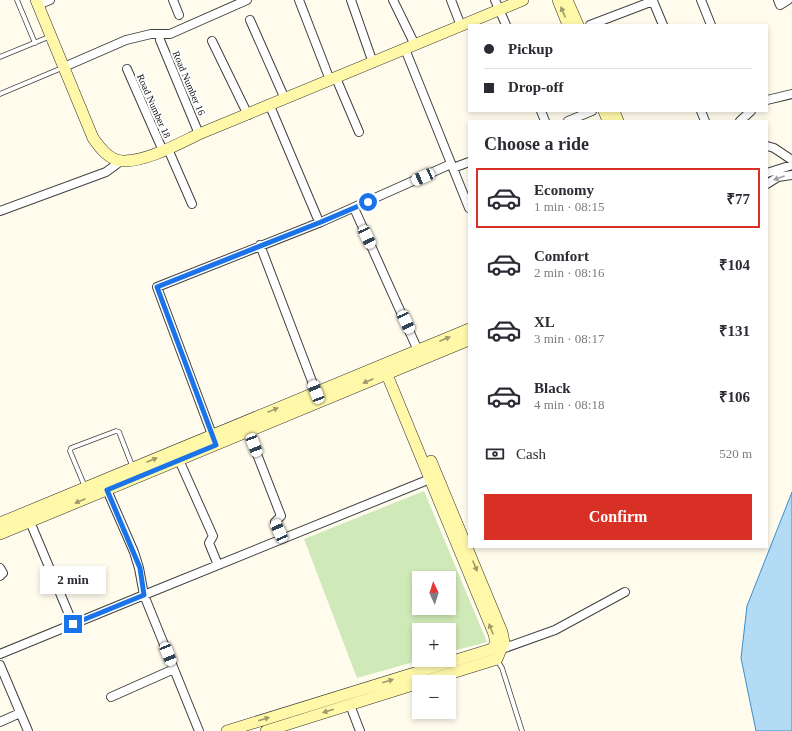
<!DOCTYPE html>
<html lang="en">
<head>
<meta charset="utf-8">
<style>
  :root { --surface:#fff; --page:#f7f7f7; --text:#2b2b33; --muted:#7c7c81; --line:#e1e1e2; --accent:#d93025 }
  body { margin:0; font-family:"Times New Roman",serif; background:var(--page); color:var(--text); height:100vh; display:flex; flex-direction:column; font-size:15px; white-space:nowrap }
  * { box-sizing:border-box; margin:0 }
  p { font-size:13px; color:var(--muted) }
  .icon { flex:none; width:22px; height:22px; fill:none; stroke:currentColor; stroke-width:2; stroke-linecap:round; stroke-linejoin:round }
  .map { position:relative; flex:1; overflow:hidden }
  .side { position:absolute; left:468px; top:120px; width:300px; height:428px; display:flex; flex-direction:column; background:var(--surface); border-radius:0px; box-shadow:0 2px 6px #0003 }
  .side>* { flex:none }
  .banner { position:absolute; left:468px; top:24px; width:300px; height:88px; border-radius:0px; box-shadow:0 2px 6px #0003; display:grid; align-content:center; height:88px; padding:0 16px; background:var(--surface) }
  .needle { width:26px; rotate:356deg }
  .buttons { position:absolute; left:412px; top:571px; display:grid; gap:8px }
  .buttons a { display:grid; place-items:center; width:44px; height:44px; border-radius:0px; background:var(--surface); box-shadow:0 2px 6px #0003; font-size:20px }
  .end { position:absolute; width:18px; height:18px; margin:-9px; border:5px solid #1a73e8; background:#fff; box-shadow:0 0 0 2px #fff }
  .from { border-radius:50% }
  .bubble { position:absolute; height:28px; border-radius:0px; background:var(--surface); box-shadow:0 2px 6px #0003; font-size:13px; font-weight:700; line-height:28px; text-align:center }
  .car { position:absolute; width:12px; height:24px; margin:-12px -6px; border-radius:5px; box-shadow:0 0 3px 1px #0007; background:linear-gradient(#fff 24%,#345 0 40%,#fff 0 76%,#345 0 86%,#fff 0) }
  .banner b { display:flex; align-items:center; gap:14px; height:38px; font-size:15px }
  .banner b+b { border-top:1px solid var(--line) }
  .banner i { width:10px; height:10px; background:var(--text) }
  ul { padding:0; list-style:none }
  li { display:flex; align-items:center; gap:12px; height:60px; margin:0 8px 6px; padding:0 8px; border:2px solid transparent; border-radius:0px }
  li div { flex:1 }
  li b { display:block; font-size:15px }
  li em { font-style:normal; font-weight:700 }
  li.active { border-color:var(--accent) }
  li>.icon { width:36px; height:36px; stroke-width:1.5 }
  h2 { padding:0 16px; font-size:18px; line-height:48px }
  .pay { display:flex; align-items:center; gap:10px; height:44px; padding:0 16px; font-size:15px }
  .pay p { margin-inline-start:auto }
  .primary-button { display:flex; gap:8px; margin-top:auto; padding:8px 16px }
  .primary-button a { flex:1; height:46px; border-radius:0px; background:var(--accent); color:#fff; font-size:16px; font-weight:700; line-height:46px; text-align:center }
  .map>svg:first-child { display:block }
  .green { fill:#d0e9b8; fill-rule:evenodd }
  .water { fill:#b3dbf6; stroke:#3a8ecd }
  .lines { fill:none; stroke-linecap:round; stroke-linejoin:round }
  .lane-casing { stroke:#404040; stroke-width:5.5 }
  .street-casing { stroke:#404040; stroke-width:10 }
  .secondary-casing { stroke:#2f2f2f; stroke-width:12 }
  .lane { stroke:#fff; stroke-width:4 }
  .street { stroke:#fff; stroke-width:8 }
  .secondary { stroke:#fff8a9; stroke-width:11 }
  .oneway { fill:#9e9a6b }
  .oneway2 { fill:#9e9e9e }
  .route { stroke:#1a73e8; stroke-width:5 }
  .labels { text-anchor:middle; dominant-baseline:central; stroke-width:4; stroke-linejoin:round; paint-order:stroke }
  .street-label { font-size:10px; fill:#0d0d0d; stroke:#fff }
</style>
</head>
<body>
<div class="map">
<svg width="792" height="731" viewBox="0 0 792 731">
  <rect width="100%" height="100%" fill="#fffcee"/>
  <!-- green -->
  <path class="green" d="M424,491L487,642L449,652V630H419V660H421L357,678L304,539ZM419,578H449V608H419Z"/>
  <!-- water -->
  <path class="water" d="M792,492V731H756L741,658L747,606Z"/>
  <g class="lines">
    <!-- lane casing -->
    <g class="lane-casing">
      <path id="lane" d="M17,0L35,43
        M0,57L51,36
        M0,94L62,68
        M85,487L70,451L71,448L116,431L119,432L133,468
        M497,660L502,668L522,731"/>
    </g>
    <!-- street casing -->
    <g class="street-casing">
      <path id="street" d="M173,0L179,15
        M299,0L330,80
        M351,0L373,63
        M393,0L415,45
        M451,0L461,26
        M495,0L506,25
        M701,0L711,25
        M778,0L780,5L788,0
        M38,5L50,0
        M250,20L285,99
        M590,25L653,1L663,25
        M160,40L199,134
        M212,41L248,115
        M405,49L469,208
        M64,67L126,40L151,34H170L247,0
        M127,69L163,151
        M336,78L359,132
        M767,100L792,94
        M270,106L317,217
        M541,111L545,121
        M701,111L705,121
        M568,121L592,111
        M740,121L751,111
        M767,146L774,148L792,160
        M168,149L192,204
        M453,168L469,162
        M767,173L792,165
        M767,184L778,177L792,175
        M354,208L420,355
        M0,211L106,172L121,161
        M260,245L318,397
        M248,431L281,516L275,522L282,539
        M214,440L157,287L321,222L451,164
        M179,460L213,536L209,543L218,565
        M28,517L73,624
        M0,568L3,573L0,576
        M502,649L555,630L625,592
        M0,654L144,595L139,568L134,552L107,490
        M0,665L28,731
        M111,697L174,669
        M350,705L360,731
        M0,722L20,713
        M199,731L144,595L430,479"/>
    </g>
    <!-- secondary casing -->
    <g class="secondary-casing">
      <path id="secondary" d="M36,0L93,138C100,148 109,160 122,161C146,162 178,144 199,134L523,0
        M558,0L568,25
        M567,0L578,25
        M604,111L608,121
        M614,111L618,121
        M0,523L469,329
        M0,534L469,340
        M423,682L497,659L504,642L502,632L431,461
        M227,731L492,649L496,643L494,634L383,365
        M266,731L419,683"/>
    </g>
    <!-- lane -->
    <use href="#lane" class="lane"/>
    <!-- street -->
    <use href="#street" class="street"/>
    <!-- secondary -->
    <use href="#secondary" class="secondary"/>
  </g>
  <!-- one-way arrows -->
  <defs><path id="oneway-solid" d="M-6-.8H1V-3.2L6.5 0L1 3.2V.8H-6Z"/></defs>
  <g class="oneway">
    <use href="#oneway-solid" transform="translate(563 12) rotate(-113)"/>
    <use href="#oneway-solid" transform="translate(445 339) rotate(-23)"/>
    <use href="#oneway-solid" transform="translate(368 381) rotate(157)"/>
    <use href="#oneway-solid" transform="translate(273 410) rotate(-22)"/>
    <use href="#oneway-solid" transform="translate(152 460) rotate(-23)"/>
    <use href="#oneway-solid" transform="translate(80 501) rotate(157)"/>
    <use href="#oneway-solid" transform="translate(475 566) rotate(67)"/>
    <use href="#oneway-solid" transform="translate(491 629) rotate(-112)"/>
    <use href="#oneway-solid" transform="translate(388 681) rotate(-17)"/>
    <use href="#oneway-solid" transform="translate(328 711) rotate(163)"/>
    <use href="#oneway-solid" transform="translate(264 719) rotate(-17)"/>
  </g>
  <use class="oneway2" href="#oneway-solid" transform="translate(779 178) rotate(160)"/>
  <g class="lines">
    <!-- route -->
    <path class="route" d="M73,624L144,595L140,568L107,490L216,445L157,287L321,222L368,202"/>
  </g>
  <g class="labels">
    <!-- street labels -->
    <g class="street-label">
      <text transform="translate(189 83) rotate(67)">Road Number 16</text>
      <text transform="translate(154 106) rotate(66)">Road Number 18</text>
    </g>
  </g>
</svg>
<div class="buttons">
<a><svg class="needle" viewBox="-14 -14 28 28"><path d="M0-13l5 13h-10z" fill="#e53935"/><path d="M0 13l5-13h-10z" fill="#7c7c81"/></svg></a>
<a>+</a>
<a>−</a>
</div>
<i class="end from" style="left:368px;top:202px"></i>
<i class="end" style="left:73px;top:624px"></i>
<div class="bubble" style="left:40px;top:566px;width:66px">2 min</div>
<i class="car" style="left:423px;top:177px;rotate:246deg"></i>
<i class="car" style="left:367px;top:237px;rotate:155deg"></i>
<i class="car" style="left:406px;top:322px;rotate:155deg"></i>
<i class="car" style="left:316px;top:392px;rotate:339deg"></i>
<i class="car" style="left:254px;top:445px;rotate:159deg"></i>
<i class="car" style="left:279px;top:531px;rotate:336deg"></i>
<i class="car" style="left:168px;top:654px;rotate:158deg"></i>
<div class="banner">
<b><i class="from"></i>Pickup</b>
<b><i></i>Drop-off</b>
</div>
<section class="side">
<h2>Choose a ride</h2>
<ul>
<li class="active"><svg class="icon" aria-label="car" viewBox="0 0 24 24"><path d="M5 17H2v-5l4-1 3-4h7l3 4 3 1v5h-3M9 17h6M6 11h13"/><circle cx="7" cy="17" r="2"/><circle cx="17" cy="17" r="2"/></svg><div><b>Economy</b><p>1 min · 08:15</p></div><em>₹77</em></li>
<li><svg class="icon" aria-label="car" viewBox="0 0 24 24"><path d="M5 17H2v-5l4-1 3-4h7l3 4 3 1v5h-3M9 17h6M6 11h13"/><circle cx="7" cy="17" r="2"/><circle cx="17" cy="17" r="2"/></svg><div><b>Comfort</b><p>2 min · 08:16</p></div><em>₹104</em></li>
<li><svg class="icon" aria-label="car" viewBox="0 0 24 24"><path d="M5 17H2v-5l4-1 3-4h7l3 4 3 1v5h-3M9 17h6M6 11h13"/><circle cx="7" cy="17" r="2"/><circle cx="17" cy="17" r="2"/></svg><div><b>XL</b><p>3 min · 08:17</p></div><em>₹131</em></li>
<li><svg class="icon" aria-label="car" viewBox="0 0 24 24"><path d="M5 17H2v-5l4-1 3-4h7l3 4 3 1v5h-3M9 17h6M6 11h13"/><circle cx="7" cy="17" r="2"/><circle cx="17" cy="17" r="2"/></svg><div><b>Black</b><p>4 min · 08:18</p></div><em>₹106</em></li>
</ul>
<div class="pay"><svg class="icon" aria-label="cash" viewBox="0 0 24 24"><path d="M3 7h18v10H3z"/><circle cx="12" cy="12" r="2"/></svg>Cash<p>520 m</p></div>
<div class="primary-button"><a>Confirm</a></div>
</section>
</div>
</body>
</html>
